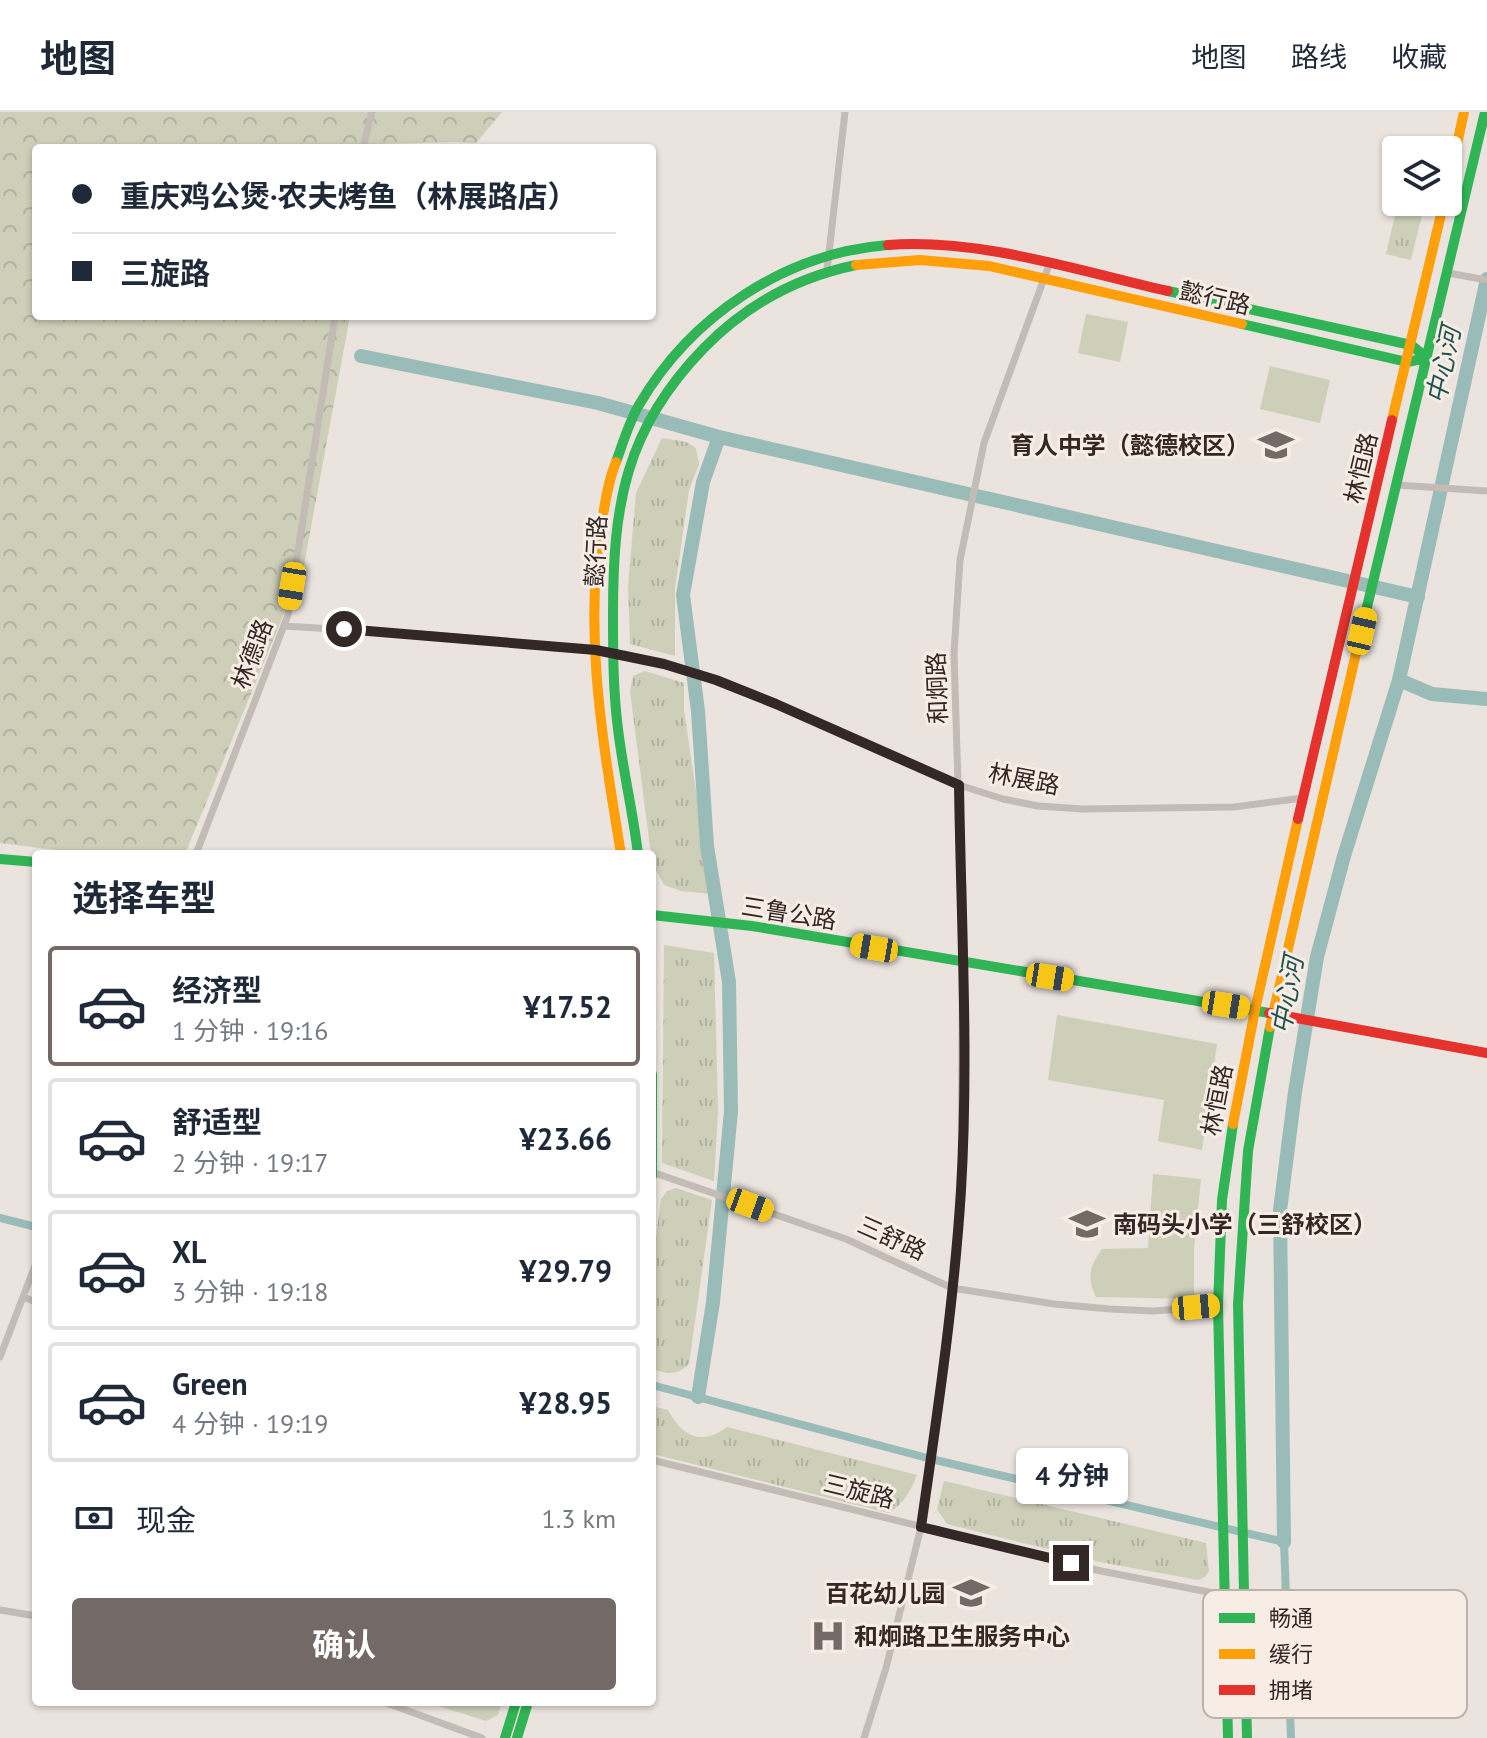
<!DOCTYPE html>
<html lang="zh">
<head>
<meta charset="utf-8">
<style>
  :root { --surface:#fff; --page:#f6f6f7; --text:#1f2937; --muted:#747a83; --line:#e0e1e3; --accent:#736966 }
  body { margin:0; font-family:"PT Sans","Noto Sans SC",sans-serif; background:var(--page); color:var(--text); height:100vh; display:flex; flex-direction:column; font-size:30px; white-space:nowrap }
  * { box-sizing:border-box; margin:0 }
  p { font-size:26px; color:var(--muted) }
  .icon { flex:none; width:44px; height:44px; fill:none; stroke:currentColor; stroke-width:2; stroke-linecap:round; stroke-linejoin:round }
  .map { position:relative; flex:1; overflow:hidden }
  .details { position:absolute; left:32px; top:738px; width:624px; height:856px; display:flex; flex-direction:column; background:var(--surface); border-radius:8px; box-shadow:0 2px 6px #0004 }
  .details>* { flex:none }
  .guide { position:absolute; left:32px; top:32px; width:624px; height:176px; border-radius:8px; box-shadow:0 2px 6px #0004; display:grid; align-content:center; height:176px; padding:0 40px; background:var(--surface) }
  .controls { position:absolute; left:1382px; top:24px; display:grid; gap:16px }
  .controls a { display:grid; place-items:center; width:80px; height:80px; border-radius:8px; background:var(--surface); box-shadow:0 2px 6px #0004; font-size:40px }
  .end { position:absolute; width:36px; height:36px; margin:-18px; border:10px solid #332826; background:#fff; box-shadow:0 0 0 4px #fff }
  .from { border-radius:50% }
  .bubble { position:absolute; height:56px; border-radius:8px; background:var(--surface); box-shadow:0 2px 6px #0004; font-size:26px; font-weight:700; line-height:56px; text-align:center }
  .car { position:absolute; width:24px; height:48px; margin:-24px -12px; border-radius:10px; box-shadow:0 0 6px 2px #0007; background:linear-gradient(#f5c518 24%,#345 0 40%,#f5c518 0 76%,#345 0 86%,#f5c518 0) }
  .guide b { display:flex; align-items:center; gap:28px; height:76px; font-size:30px }
  .guide b+b { border-top:2px solid var(--line) }
  .guide i { width:20px; height:20px; background:var(--text) }
  ul { padding:0; list-style:none }
  li { display:flex; align-items:center; gap:24px; height:120px; margin:0 16px 12px; padding:0 24px; border:4px solid var(--line); border-radius:8px }
  li div { flex:1 }
  li b { display:block; font-size:30px }
  li em { font-style:normal; font-weight:700 }
  li.selected { border-color:var(--accent) }
  li>.icon { width:72px; height:72px; stroke-width:1.5 }
  h2 { padding:0 40px; font-size:36px; line-height:96px }
  .pay { display:flex; align-items:center; gap:20px; height:88px; padding:0 40px; font-size:30px }
  .pay p { margin-inline-start:auto }
  .cta { display:flex; gap:16px; margin-top:auto; padding:16px 40px }
  .cta a { flex:1; height:92px; border-radius:8px; background:var(--accent); color:#fff; font-size:32px; font-weight:700; line-height:92px; text-align:center }
  header { display:flex; align-items:center; gap:48px; box-sizing:border-box; height:112px; padding:0 40px; background:var(--surface); border-bottom:2px solid var(--line) }
  header strong { font-size:38px }
  nav { display:flex; gap:44px; margin-inline-start:auto; font-size:28px }
  .map>svg:first-child { display:block }
  .grass { fill:url(#grass-tufts) }
  .forest { fill:url(#forest-crowns) }
  .garden { fill:#cdcfb8 }
  .lines { fill:none; stroke-linecap:round; stroke-linejoin:round }
  .canal { stroke:#9abcb9; stroke-width:8 }
  .river { stroke:#9abcb9; stroke-width:14 }
  .street { stroke:#c3bbb6; stroke-width:7 }
  .fast { stroke:#30b455; stroke-width:10 }
  .slow { stroke:#ff9f0a; stroke-width:10 }
  .jam { stroke:#e5322d; stroke-width:10 }
  .route { stroke:#332826; stroke-width:10 }
  .labels { text-anchor:middle; dominant-baseline:central; stroke-width:6; stroke-linejoin:round; paint-order:stroke }
  .street-label { font-size:24px; fill:#332826; stroke:#f8ede4 }
  .poi-label { font-size:24px; font-weight:bold; fill:#332826; stroke:#f8ede4; text-anchor:end }
  .water-label { font-size:26px; font-style:italic; fill:#1d5351; stroke:#f8ede4 }
  .key { fill:#f8ede4; stroke:#bdb2ab; stroke-width:2 }
  .key-label { font-size:22px; fill:#332826 }
</style>
</head>
<body>
<header>
<strong>地图</strong>
<nav><a>地图</a><a>路线</a><a>收藏</a></nav>
</header>
<div class="map">
<svg width="1487" height="1626" viewBox="0 0 1487 1626">
  <defs>
    <pattern id="grass-tufts" width="24" height="20" patternUnits="userSpaceOnUse" patternTransform="scale(2)"><rect width="24" height="20" fill="#cdcfb8"/><path d="M3 7l-1-3M5 7V3M7 7l1-3M15 17l-1-3M17 17v-4M19 17l1-3" fill="none" stroke="#b0b29e"/></pattern>
    <pattern id="forest-crowns" width="20" height="18" patternUnits="userSpaceOnUse" patternTransform="scale(2)"><rect width="20" height="18" fill="#cdcfb8"/><path d="M2 6a3 3 0 1 1 6 0M12 15a3 3 0 1 1 6 0" fill="none" stroke="#b0b29e"/></pattern>
  </defs>
  <rect width="100%" height="100%" fill="#eae3de"/>
  <!-- grass -->
  <path class="grass" d="M1398,90H1425L1411,148L1386,142Z
    M662,326L686,330L696,336L699,352L689,378L675,476V544L630,532L628,475L636,381Z
    M645,559L684,571V598L711,782L681,779L664,773L652,751L630,579L633,564Z
    M664,833L714,841L718,999L714,1069L662,1051Z
    M676,1076L712,1088L689,1252C676,1264 669,1262 652,1257V1156L661,1087L667,1079Z
    M652,1294L668,1298C682,1325 702,1334 727,1315L917,1363C911,1379 904,1391 889,1401L653,1342Z
    M944,1369L1206,1431L1209,1459L1205,1465L1198,1468L1100,1450L947,1412L937,1397Z"/>
  <!-- forest -->
  <path class="forest" d="M0,0H502L476,31L455,30L382,32L381,36H36V204H350L304,453L185,742H88L0,731Z"/>
  <!-- garden -->
  <path class="garden" d="M1086,202L1128,210L1120,250L1078,241Z
    M1270,254L1330,268L1320,311L1260,297Z
    M1057,903L1217,932L1202,1038L1158,1029L1164,988L1048,968Z
    M1153,1062L1201,1067L1194,1136V1187L1096,1185C1086,1165 1090,1154 1102,1137L1148,1136Z
    M426,1590H502L498,1603L486,1609Z"/>
  <g class="lines">
    <!-- canal -->
    <path class="canal" d="M0,1106L36,1115
      M652,1273L931,1347L1284,1430L1291,1626"/>
    <!-- river -->
    <path class="river" d="M361,244L598,291L719,325L1418,485
      M1399,568L1432,582L1487,587
      M698,1285L713,1190L731,999L729,870L707,734L698,599L683,483L703,370L719,325
      M1284,1430L1280,1098L1295,980L1317,845L1344,744L1399,568L1487,167"/>
    <!-- street -->
    <path class="street" d="M363,36L372,0
      M827,158L845,0
      M1448,161L1487,168
      M1397,373L1487,379
      M284,514L433,523L596,538L664,552L716,568L776,592L959,673L1003,687L1038,694L1083,697L1234,695L1303,686
      M196,742L288,503L335,204
      M652,1060L846,1127L952,1176L1054,1192L1110,1197L1153,1199L1218,1194
      M23,1185L36,1190
      M0,1245L36,1151
      M652,1348L1101,1459L1244,1487
      M0,1498L36,1504
      M384,1590L482,1626
      M864,1626L886,1556L921,1415L951,1189L961,1078L963,777L960,736L954,541L960,448L984,331L1049,153"/>
    <!-- fast -->
    <path class="fast" d="M1168,179L1411,233L1427,246
      M1242,212L1407,250L1427,246
      M616,350C623,331 629,310 639,293C691,204 785,141 888,133
      M1357,537L1485,0
      M638,742C633,700 623,659 618,617C613,578 613,540 613,502C613,393 625,317 704,236C746,193 798,165 856,153
      M0,747L36,750
      M652,803L752,814L1269,901
      M652,962V1064
      M505,1626L516,1590
      M517,1626L528,1590
      M1228,1626L1218,1194L1222,1088L1233,1012
      M1247,1626L1238,1192L1248,1039L1270,915"/>
    <!-- slow -->
    <path class="slow" d="M1448,74L1464,0
      M856,153L920,148L989,154L1242,212
      M1392,308L1444,90
      M616,350C609,367 606,385 603,403C582,515 603,631 621,742
      M1270,915L1357,537
      M1233,1012L1255,898L1298,707"/>
    <!-- jam -->
    <path class="jam" d="M888,133C980,126 1079,159 1168,179
      M1298,707L1392,308
      M1269,901L1487,941"/>
  </g>
  <g class="lines">
    <!-- route -->
    <path class="route" d="M344,517L596,538L664,552L716,568L776,592L959,673C961,808 969,944 961,1078C954,1191 937,1304 921,1415L1071,1451"/>
  </g>
  <!-- icons -->
  <defs>
    <g id="school-bare" transform="scale(2.76)"><path d="M0-5L7-2L0 1L-7-2ZM-4 1L0 2.5L4 1V4Q0 6-4 4Z" fill="#736966" stroke="#f8ede4" stroke-width="2.5" paint-order="stroke"/></g>
    <g id="hospital-bare" transform="scale(2.76)"><path d="M-5-5h3v3.5h4V-5h3V5h-3V1.5h-4V5h-3Z" fill="#736966" stroke="#f8ede4" stroke-width="2.5" paint-order="stroke"/></g>
  </defs>
  <g fill-rule="evenodd">
    <use href="#school-bare" x="1276" y="333"/>
    <use href="#school-bare" x="1087" y="1112"/>
    <use href="#school-bare" x="971" y="1481"/>
    <use href="#hospital-bare" x="828" y="1524"/>
  </g>
  <g class="labels">
    <!-- street labels -->
    <g class="street-label">
      <text transform="translate(1215 186) rotate(13)">懿行路</text>
      <text transform="translate(1361 356) rotate(-77)">林恒路</text>
      <text transform="translate(596 439) rotate(-87)">懿行路</text>
      <text transform="translate(252 542) rotate(-69)">林德路</text>
      <text transform="translate(937 576) rotate(-92)">和炯路</text>
      <text transform="translate(1024 667) rotate(11)">林展路</text>
      <text transform="translate(789 801) rotate(9)">三鲁公路</text>
      <text transform="translate(1217 988) rotate(-79)">林恒路</text>
      <text transform="translate(892 1126) rotate(24)">三舒路</text>
      <text transform="translate(859 1379) rotate(14)">三旋路</text>
    </g>
    <!-- poi labels -->
    <g class="poi-label">
      <text x="1250" y="333">育人中学（懿德校区）</text>
      <text x="1113" y="1112" text-anchor="start">南码头小学（三舒校区）</text>
      <text x="945" y="1481">百花幼儿园</text>
      <text x="854" y="1524" text-anchor="start">和炯路卫生服务中心</text>
    </g>
    <!-- water labels -->
    <g class="water-label">
      <text transform="translate(1443 253) rotate(-78)">中心河</text>
      <text transform="translate(1287 883) rotate(-80)">中心河</text>
    </g>
  </g>
  <!-- legend -->
  <rect x="1203" y="1478" width="264" height="128" rx="12" class="key"/>
  <rect x="1219" y="1501" width="36" height="10" fill="#30b455"/>
  <rect x="1219" y="1537" width="36" height="10" fill="#ff9f0a"/>
  <rect x="1219" y="1573" width="36" height="10" fill="#e5322d"/>
  <g class="key-label">
    <text x="1269" y="1514">畅通</text>
    <text x="1269" y="1550">缓行</text>
    <text x="1269" y="1586">拥堵</text>
  </g>
</svg>
<div class="controls">
<a><svg class="icon" aria-label="layers" viewBox="0 0 24 24"><path d="M12 4l9 5-9 5-9-5zM3 14l9 5 9-5"/></svg></a>
</div>
<i class="end from" style="left:344px;top:517px"></i>
<i class="end" style="left:1071px;top:1451px"></i>
<div class="bubble" style="left:1016px;top:1336px;width:112px">4 分钟</div>
<i class="car" style="left:292px;top:474px;rotate:189deg"></i>
<i class="car" style="left:1362px;top:519px;rotate:13deg"></i>
<i class="car" style="left:874px;top:836px;rotate:280deg"></i>
<i class="car" style="left:1050px;top:865px;rotate:99deg"></i>
<i class="car" style="left:1226px;top:893px;rotate:99deg"></i>
<i class="car" style="left:750px;top:1093px;rotate:110deg"></i>
<i class="car" style="left:1196px;top:1195px;rotate:85deg"></i>
<div class="guide">
<b><i class="from"></i>重庆鸡公煲·农夫烤鱼（林展路店）</b>
<b><i></i>三旋路</b>
</div>
<section class="details">
<h2>选择车型</h2>
<ul>
<li class="selected"><svg class="icon" aria-label="car" viewBox="0 0 24 24"><path d="M5 17H2v-5l4-1 3-4h7l3 4 3 1v5h-3M9 17h6M6 11h13"/><circle cx="7" cy="17" r="2"/><circle cx="17" cy="17" r="2"/></svg><div><b>经济型</b><p>1 分钟 · 19:16</p></div><em>¥17.52</em></li>
<li><svg class="icon" aria-label="car" viewBox="0 0 24 24"><path d="M5 17H2v-5l4-1 3-4h7l3 4 3 1v5h-3M9 17h6M6 11h13"/><circle cx="7" cy="17" r="2"/><circle cx="17" cy="17" r="2"/></svg><div><b>舒适型</b><p>2 分钟 · 19:17</p></div><em>¥23.66</em></li>
<li><svg class="icon" aria-label="car" viewBox="0 0 24 24"><path d="M5 17H2v-5l4-1 3-4h7l3 4 3 1v5h-3M9 17h6M6 11h13"/><circle cx="7" cy="17" r="2"/><circle cx="17" cy="17" r="2"/></svg><div><b>XL</b><p>3 分钟 · 19:18</p></div><em>¥29.79</em></li>
<li><svg class="icon" aria-label="car" viewBox="0 0 24 24"><path d="M5 17H2v-5l4-1 3-4h7l3 4 3 1v5h-3M9 17h6M6 11h13"/><circle cx="7" cy="17" r="2"/><circle cx="17" cy="17" r="2"/></svg><div><b>Green</b><p>4 分钟 · 19:19</p></div><em>¥28.95</em></li>
</ul>
<div class="pay"><svg class="icon" aria-label="cash" viewBox="0 0 24 24"><path d="M3 7h18v10H3z"/><circle cx="12" cy="12" r="2"/></svg>现金<p>1.3 km</p></div>
<div class="cta"><a>确认</a></div>
</section>
</div>
</body>
</html>
